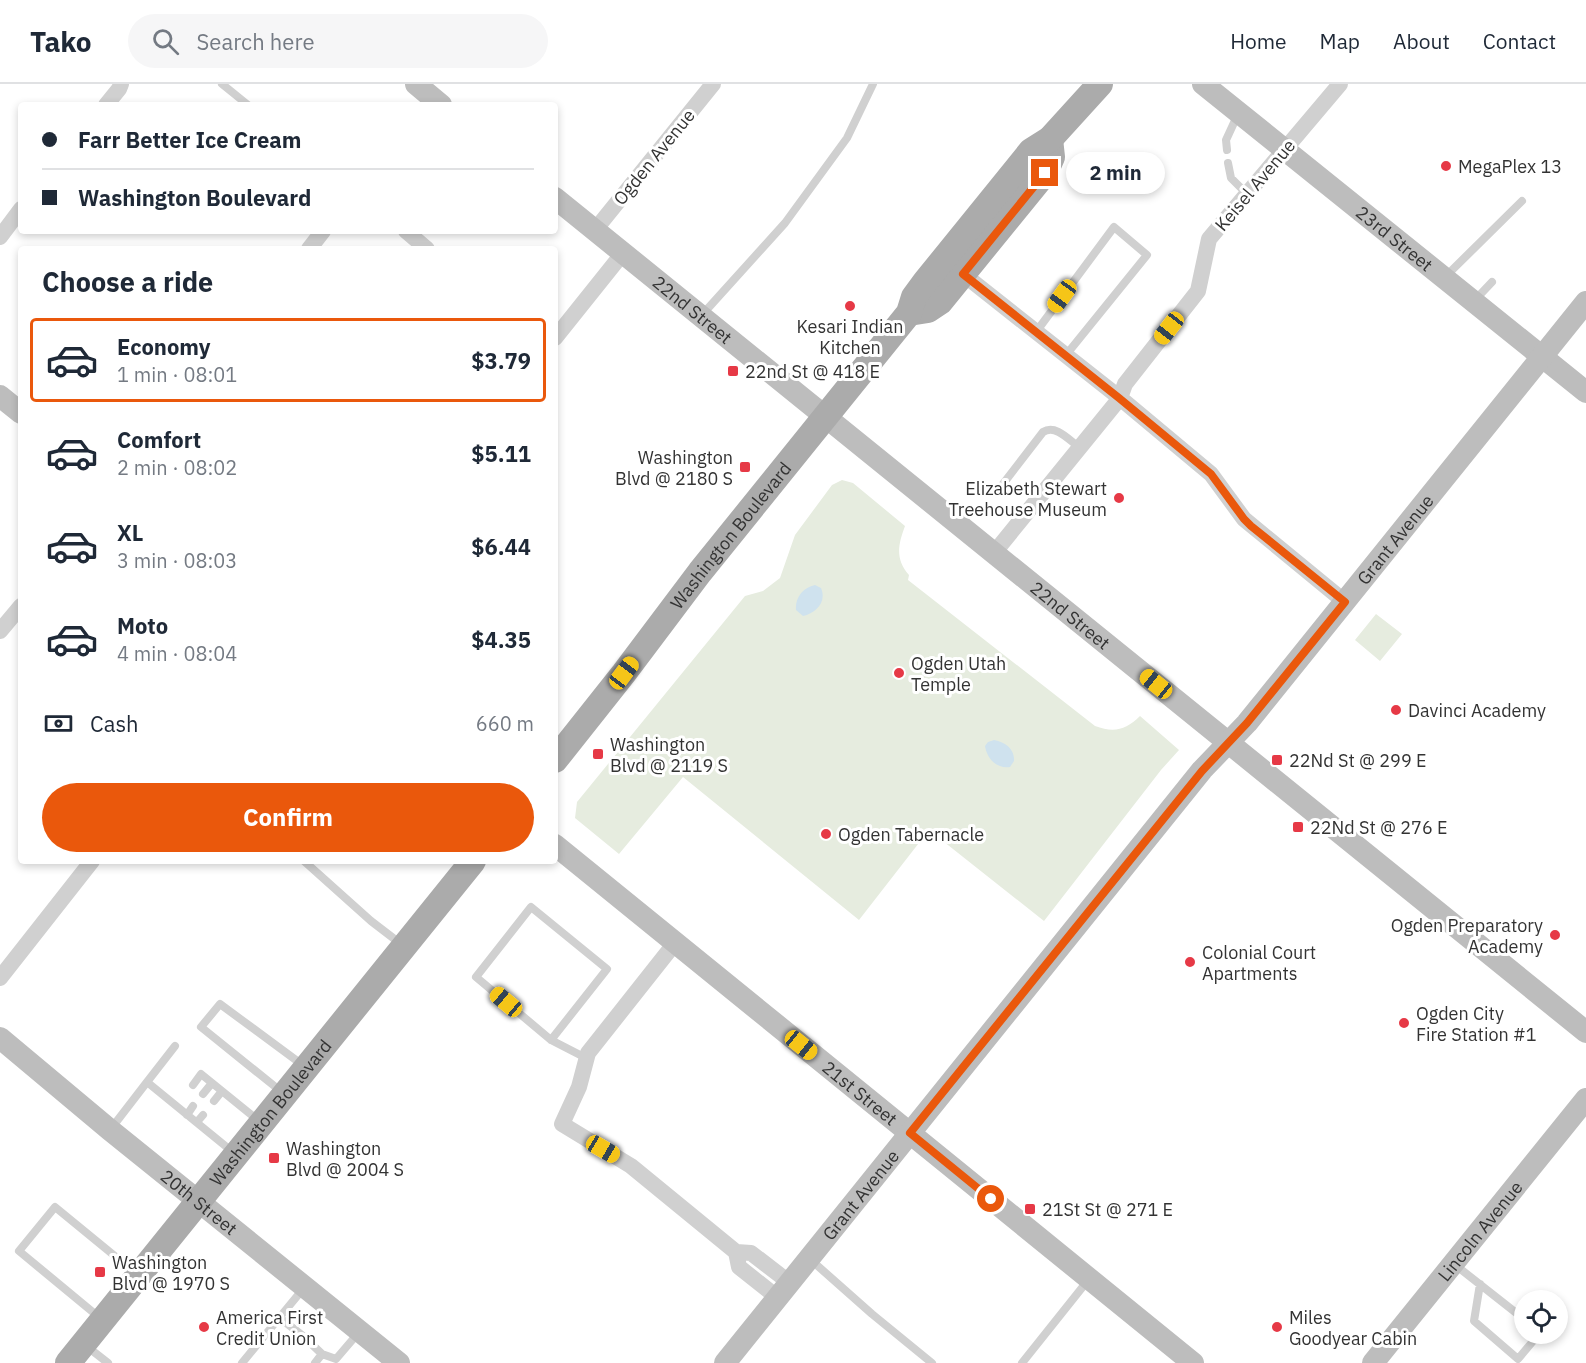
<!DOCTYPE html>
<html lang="en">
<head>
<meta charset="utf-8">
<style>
  :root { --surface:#fff; --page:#f6f6f7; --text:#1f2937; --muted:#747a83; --line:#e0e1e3; --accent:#ea580c }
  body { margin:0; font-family:"IBM Plex Sans",sans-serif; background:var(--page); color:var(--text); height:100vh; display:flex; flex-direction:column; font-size:22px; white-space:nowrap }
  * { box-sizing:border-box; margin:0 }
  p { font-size:20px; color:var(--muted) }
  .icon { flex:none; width:33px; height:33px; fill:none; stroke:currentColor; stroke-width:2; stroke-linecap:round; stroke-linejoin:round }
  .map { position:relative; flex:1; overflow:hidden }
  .side { position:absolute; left:18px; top:162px; width:540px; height:618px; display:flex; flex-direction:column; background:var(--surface); border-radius:6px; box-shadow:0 3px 9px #0003 }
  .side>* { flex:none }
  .guide { position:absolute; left:18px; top:18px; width:540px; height:132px; border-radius:6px; box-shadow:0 3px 9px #0003; display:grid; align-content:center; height:132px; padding:0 24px; background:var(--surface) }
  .tools { position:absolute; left:1514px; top:1206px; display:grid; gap:12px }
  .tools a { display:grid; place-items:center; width:54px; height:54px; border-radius:50%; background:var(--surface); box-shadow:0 3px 9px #0003; font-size:30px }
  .end { position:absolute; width:27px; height:27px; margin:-14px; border:8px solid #ea580c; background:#fff; box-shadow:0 0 0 3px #fff }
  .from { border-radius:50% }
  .bubble { position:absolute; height:42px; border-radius:21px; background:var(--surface); box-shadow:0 3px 9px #0003; font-size:20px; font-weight:700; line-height:42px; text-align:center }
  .car { position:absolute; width:18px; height:36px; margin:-18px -9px; border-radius:8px; box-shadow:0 0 4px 2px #0007; background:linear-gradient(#f5c518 24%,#345 0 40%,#f5c518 0 76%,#345 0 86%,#f5c518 0) }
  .guide b { display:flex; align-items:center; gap:21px; height:57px; font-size:22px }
  .guide b+b { border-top:2px solid var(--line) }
  .guide i { width:15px; height:15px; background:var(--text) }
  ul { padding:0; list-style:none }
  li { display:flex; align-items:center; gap:18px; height:84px; margin:0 12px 9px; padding:0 12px; border:3px solid transparent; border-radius:6px }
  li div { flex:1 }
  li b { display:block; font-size:22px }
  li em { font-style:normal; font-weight:700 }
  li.selected { border-color:var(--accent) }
  li>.icon { width:54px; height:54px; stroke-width:1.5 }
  h2 { padding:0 24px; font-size:27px; line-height:72px }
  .pay { display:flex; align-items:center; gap:15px; height:66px; padding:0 24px; font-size:22px }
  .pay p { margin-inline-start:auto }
  .button { display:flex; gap:12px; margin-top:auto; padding:12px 24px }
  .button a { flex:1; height:69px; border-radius:36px; background:var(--accent); color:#fff; font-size:24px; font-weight:700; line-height:69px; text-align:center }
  header { display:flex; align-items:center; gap:36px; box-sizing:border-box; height:84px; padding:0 30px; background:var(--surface); border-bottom:2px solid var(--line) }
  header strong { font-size:28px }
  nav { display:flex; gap:33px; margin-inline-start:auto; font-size:21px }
  .search { width:420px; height:54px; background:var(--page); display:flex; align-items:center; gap:15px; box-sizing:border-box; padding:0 21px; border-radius:33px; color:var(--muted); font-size:22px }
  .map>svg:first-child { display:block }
  .green { fill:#e6ecdf }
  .water { fill:#cfe2ee }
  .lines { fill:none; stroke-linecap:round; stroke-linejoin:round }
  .lane { stroke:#d0d0d0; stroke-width:8 }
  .street { stroke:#d0d0d0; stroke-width:16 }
  .secondary { stroke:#bdbdbd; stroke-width:22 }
  .primary { stroke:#ababab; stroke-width:26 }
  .route { stroke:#ea580c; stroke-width:8 }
  .poi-dot { fill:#e63946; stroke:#fff; stroke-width:2 }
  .labels { text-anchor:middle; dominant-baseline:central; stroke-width:6; stroke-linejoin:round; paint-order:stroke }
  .street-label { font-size:18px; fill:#333; stroke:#fff }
  .poi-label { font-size:18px; fill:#333; stroke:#fff; text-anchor:start }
</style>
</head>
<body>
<header>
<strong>Tako</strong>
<div class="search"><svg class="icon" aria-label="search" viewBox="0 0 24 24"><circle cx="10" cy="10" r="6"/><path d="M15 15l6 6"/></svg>Search here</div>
<nav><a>Home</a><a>Map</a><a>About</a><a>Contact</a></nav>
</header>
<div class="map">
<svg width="1586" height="1279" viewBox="0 0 1586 1279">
  <rect width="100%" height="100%" fill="#fff"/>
  <!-- green -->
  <path class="green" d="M842,396L853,399L905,442C898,461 895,475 909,491L908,496L1095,642C1114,649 1126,646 1140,632L1179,666L1161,686L1044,837L929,746L859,836L683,693L619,770L575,734L577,718L745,512L763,507L780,494L795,451L832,401Z
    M1376,530L1402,550L1380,577L1355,556Z"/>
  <!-- water -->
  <path class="water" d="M815,501L821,504C827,518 816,529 803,532L796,526C795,513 803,504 815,501Z
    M994,656C1006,658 1015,666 1014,677L1010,683C997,685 987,675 985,662L988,658Z"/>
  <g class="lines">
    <!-- lane -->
    <path class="lane" d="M222,0L248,21
      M1227,66L1226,56L1238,30
      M1228,79L1231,94L1247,110
      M1445,193L1522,117
      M1474,217L1492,198
      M701,232L785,139L847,54L873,0
      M1036,248L1114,143L1147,171L1066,271
      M996,409L1043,348C1056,340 1069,356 1080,364
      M304,777L371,837L401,860
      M551,956L607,885L531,823L476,893L551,956L586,974
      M147,998L175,962
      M193,1001L201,990L259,1037
      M283,1009L201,943L220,920L304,982
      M203,1010L212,999
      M214,1017L222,1007
      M187,1031L193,1022
      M197,1038L203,1031
      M110,1046L147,998L234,1069
      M811,1176L872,1230L932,1279
      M1454,1180L1524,1235
      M1480,1200L1474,1237L1518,1275L1539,1250
      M100,1234L19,1167L55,1123L138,1191
      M280,1234L303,1252L322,1270
      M85,1261L108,1279
      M242,1279L303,1205
      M315,1279L322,1270L336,1275L360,1247
      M1022,1279L1089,1195"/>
    <!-- street -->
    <path class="street" d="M106,21L119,5L121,0
      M595,146L713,0
      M406,147L427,165
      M0,153L21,125
      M309,165L323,147
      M963,190L1120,314L1211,390L1244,435L1345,518
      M555,254L623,169
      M994,469L1120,314L1125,300L1198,207L1209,155L1340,0
      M0,547L21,522
      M675,859L588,969L579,1003L562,1040L631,1082L736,1168L739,1183L778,1214
      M0,894L92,777
      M736,1168L751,1169L790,1199"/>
    <!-- secondary -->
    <g class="secondary">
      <path d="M416,0L441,21"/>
      <path id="s1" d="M1203,0L1586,308"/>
      <path id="s2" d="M555,114L1586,948"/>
      <path d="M0,312L21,329"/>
      <path id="s3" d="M555,761L1193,1279"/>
      <path id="s4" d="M0,954L110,1046L399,1279"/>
      <path id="s5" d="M725,1279L1202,686L1247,639L1586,218"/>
      <path id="s6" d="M1373,1279L1586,1015"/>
    </g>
    <!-- primary -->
    <g class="primary">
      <path d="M909,229L928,226L940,218L1045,89L1052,73L1050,55"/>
      <path id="s7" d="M555,676L624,589L700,488L909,229L914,213L925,198L1031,67L1050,55L1100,0"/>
      <path id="s8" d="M68,1279L473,777"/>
    </g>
  </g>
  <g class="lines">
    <!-- route -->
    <path class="route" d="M991,1115L910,1049L1202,687L1247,639L1345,518L1251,442L1244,435L1211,390L1119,314L963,190L1045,89"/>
  </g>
  <!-- markers -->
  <g class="poi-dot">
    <circle cx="1446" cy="82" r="6"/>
    <circle cx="850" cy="222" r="6"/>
    <rect x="727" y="281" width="12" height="12" rx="3"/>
    <rect x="739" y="377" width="12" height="12" rx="3"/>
    <circle cx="1119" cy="414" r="6"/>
    <circle cx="899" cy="589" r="6"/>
    <circle cx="1396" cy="626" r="6"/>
    <rect x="592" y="664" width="12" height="12" rx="3"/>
    <rect x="1271" y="670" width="12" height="12" rx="3"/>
    <rect x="1292" y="737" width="12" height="12" rx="3"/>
    <circle cx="826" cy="750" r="6"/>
    <circle cx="1555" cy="851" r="6"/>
    <circle cx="1190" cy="878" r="6"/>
    <circle cx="1404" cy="939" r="6"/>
    <rect x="268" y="1068" width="12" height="12" rx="3"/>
    <rect x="1024" y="1119" width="12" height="12" rx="3"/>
    <rect x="94" y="1182" width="12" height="12" rx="3"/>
    <circle cx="204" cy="1243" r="6"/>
    <circle cx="1277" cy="1243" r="6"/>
  </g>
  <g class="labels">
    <!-- street labels -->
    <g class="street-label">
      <text transform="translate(654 73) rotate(-51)">Ogden Avenue</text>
      <text transform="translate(1255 101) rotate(-50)">Keisel Avenue</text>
      <text stroke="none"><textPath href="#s1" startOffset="246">23rd Street</textPath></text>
      <text stroke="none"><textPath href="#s2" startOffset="177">22nd Street</textPath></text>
      <text stroke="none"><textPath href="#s7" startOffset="285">Washington Boulevard</textPath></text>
      <text stroke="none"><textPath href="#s5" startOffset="1062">Grant Avenue</textPath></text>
      <text stroke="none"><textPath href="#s2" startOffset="663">22nd Street</textPath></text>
      <text stroke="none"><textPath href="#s3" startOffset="393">21st Street</textPath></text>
      <text stroke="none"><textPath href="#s8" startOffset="322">Washington Boulevard</textPath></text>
      <text stroke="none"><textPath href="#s5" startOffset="216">Grant Avenue</textPath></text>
      <text stroke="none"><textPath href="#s4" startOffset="258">20th Street</textPath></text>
      <text stroke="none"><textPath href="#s6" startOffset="170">Lincoln Avenue</textPath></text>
    </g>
    <!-- poi labels -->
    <g class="poi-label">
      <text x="1458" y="82">MegaPlex 13</text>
      <text x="850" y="242" text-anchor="middle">Kesari Indian<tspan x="850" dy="21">Kitchen</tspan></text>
      <text x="745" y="287">22nd St @ 418 E</text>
      <text x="733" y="373" text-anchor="end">Washington<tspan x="733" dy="21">Blvd @ 2180 S</tspan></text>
      <text x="1107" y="404" text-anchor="end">Elizabeth Stewart<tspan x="1107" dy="21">Treehouse Museum</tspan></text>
      <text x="911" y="579">Ogden Utah<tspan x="911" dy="21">Temple</tspan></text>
      <text x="1408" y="626">Davinci Academy</text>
      <text x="610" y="660">Washington<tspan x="610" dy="21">Blvd @ 2119 S</tspan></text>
      <text x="1289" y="676">22Nd St @ 299 E</text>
      <text x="1310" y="743">22Nd St @ 276 E</text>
      <text x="838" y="750">Ogden Tabernacle</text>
      <text x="1543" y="841" text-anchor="end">Ogden Preparatory<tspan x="1543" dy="21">Academy</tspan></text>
      <text x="1202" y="868">Colonial Court<tspan x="1202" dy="21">Apartments</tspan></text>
      <text x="1416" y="929">Ogden City<tspan x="1416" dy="21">Fire Station #1</tspan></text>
      <text x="286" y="1064">Washington<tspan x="286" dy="21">Blvd @ 2004 S</tspan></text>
      <text x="1042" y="1125">21St St @ 271 E</text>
      <text x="112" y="1178">Washington<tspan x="112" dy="21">Blvd @ 1970 S</tspan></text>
      <text x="216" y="1233">America First<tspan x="216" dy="21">Credit Union</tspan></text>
      <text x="1289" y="1233">Miles<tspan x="1289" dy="21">Goodyear Cabin</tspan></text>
    </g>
  </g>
</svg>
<div class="tools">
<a><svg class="icon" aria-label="locate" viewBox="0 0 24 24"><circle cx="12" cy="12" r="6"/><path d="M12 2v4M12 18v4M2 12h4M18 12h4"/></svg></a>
</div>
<i class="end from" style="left:991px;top:1115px"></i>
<i class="end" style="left:1045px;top:89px"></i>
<div class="bubble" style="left:1066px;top:68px;width:99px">2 min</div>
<i class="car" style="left:1062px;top:212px;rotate:216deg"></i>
<i class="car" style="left:1169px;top:244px;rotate:218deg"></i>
<i class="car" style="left:624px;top:589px;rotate:37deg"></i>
<i class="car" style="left:1156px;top:600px;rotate:309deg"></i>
<i class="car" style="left:506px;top:918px;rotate:310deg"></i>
<i class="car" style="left:801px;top:961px;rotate:129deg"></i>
<i class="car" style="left:603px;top:1065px;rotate:120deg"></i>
<div class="guide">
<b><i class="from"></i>Farr Better Ice Cream</b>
<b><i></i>Washington Boulevard</b>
</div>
<section class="side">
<h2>Choose a ride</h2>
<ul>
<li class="selected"><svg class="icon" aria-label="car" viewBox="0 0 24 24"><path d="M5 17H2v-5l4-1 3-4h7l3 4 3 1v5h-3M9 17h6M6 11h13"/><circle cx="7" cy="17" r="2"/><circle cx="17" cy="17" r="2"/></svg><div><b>Economy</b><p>1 min · 08:01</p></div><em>$3.79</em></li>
<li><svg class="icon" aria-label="car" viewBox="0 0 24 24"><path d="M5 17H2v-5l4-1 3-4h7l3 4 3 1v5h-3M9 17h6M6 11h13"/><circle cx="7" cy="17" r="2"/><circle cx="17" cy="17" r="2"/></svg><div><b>Comfort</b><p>2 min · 08:02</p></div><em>$5.11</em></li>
<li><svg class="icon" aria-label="car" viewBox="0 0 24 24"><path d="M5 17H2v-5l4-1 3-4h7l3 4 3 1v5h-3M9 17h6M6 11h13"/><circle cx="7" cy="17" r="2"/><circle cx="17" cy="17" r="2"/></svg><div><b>XL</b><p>3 min · 08:03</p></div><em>$6.44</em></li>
<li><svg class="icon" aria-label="car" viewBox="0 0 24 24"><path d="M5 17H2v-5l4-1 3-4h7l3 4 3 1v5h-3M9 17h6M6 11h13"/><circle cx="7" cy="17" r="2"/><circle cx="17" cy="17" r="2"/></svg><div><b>Moto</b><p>4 min · 08:04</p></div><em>$4.35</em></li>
</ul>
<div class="pay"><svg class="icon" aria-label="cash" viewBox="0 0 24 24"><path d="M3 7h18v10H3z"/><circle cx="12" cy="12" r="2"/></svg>Cash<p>660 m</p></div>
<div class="button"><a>Confirm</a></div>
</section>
</div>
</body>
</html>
